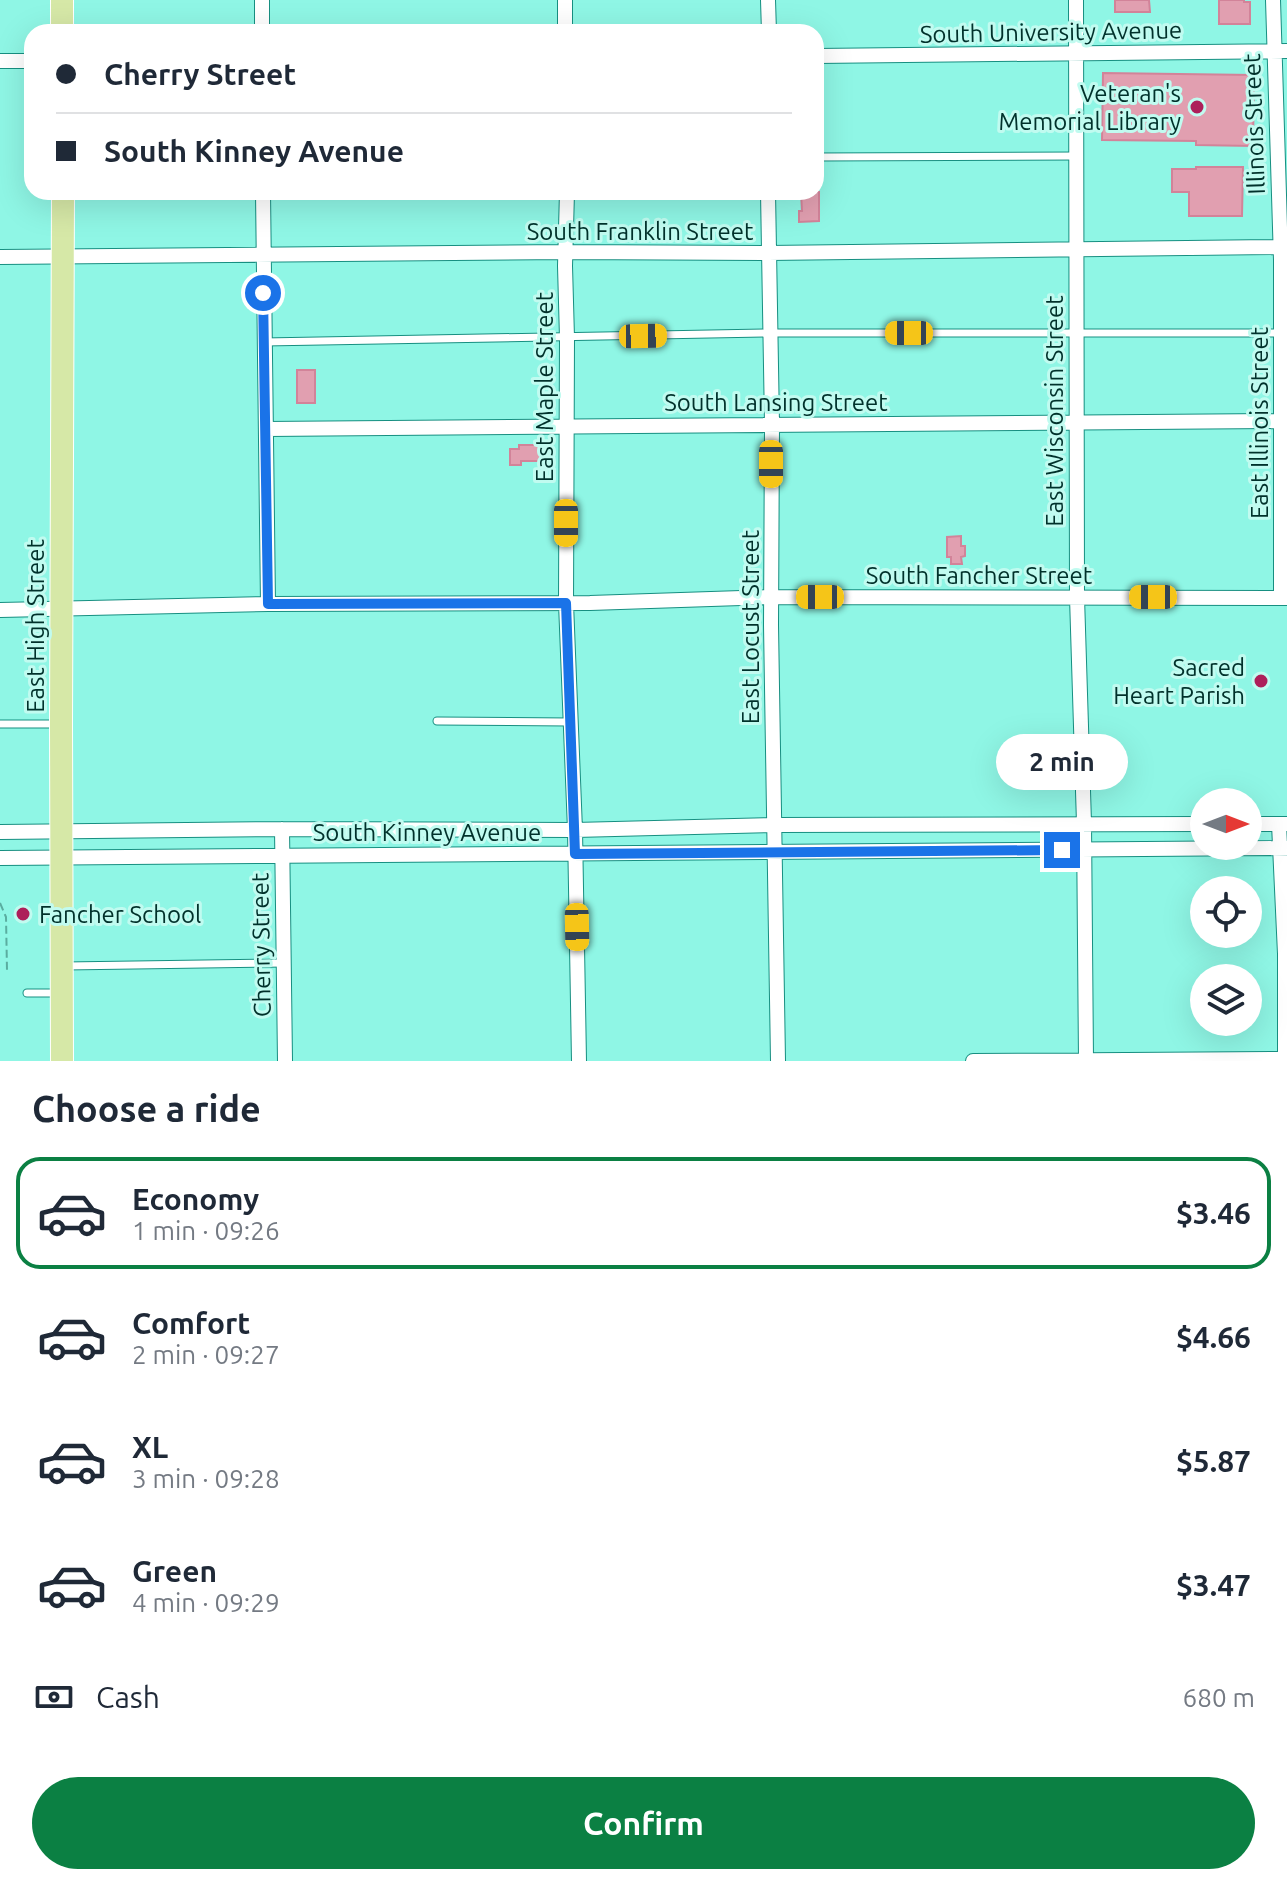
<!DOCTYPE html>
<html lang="en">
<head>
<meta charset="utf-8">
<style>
  :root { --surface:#fff; --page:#f6f6f7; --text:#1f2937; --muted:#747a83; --line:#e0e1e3; --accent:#0b8043 }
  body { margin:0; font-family:Ubuntu,sans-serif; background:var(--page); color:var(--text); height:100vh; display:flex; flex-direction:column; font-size:30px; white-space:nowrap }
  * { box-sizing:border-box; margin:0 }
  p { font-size:26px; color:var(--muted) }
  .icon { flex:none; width:44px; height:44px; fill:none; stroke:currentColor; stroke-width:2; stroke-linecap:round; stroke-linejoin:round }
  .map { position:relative; height:1061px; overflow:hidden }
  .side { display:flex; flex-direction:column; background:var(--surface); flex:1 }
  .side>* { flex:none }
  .hud { position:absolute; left:24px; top:24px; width:800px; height:176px; border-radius:24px; box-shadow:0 8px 32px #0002; display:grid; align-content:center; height:176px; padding:0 32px; background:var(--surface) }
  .needle { width:52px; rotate:90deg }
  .buttons { position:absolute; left:1190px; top:788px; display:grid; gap:16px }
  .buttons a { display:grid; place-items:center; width:72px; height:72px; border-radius:50%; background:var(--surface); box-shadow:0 8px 32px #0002; font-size:40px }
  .end { position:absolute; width:36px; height:36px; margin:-18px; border:10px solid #1a73e8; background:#fff; box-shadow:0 0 0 4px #fff }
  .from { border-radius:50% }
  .bubble { position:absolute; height:56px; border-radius:28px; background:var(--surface); box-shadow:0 8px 32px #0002; font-size:26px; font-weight:700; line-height:56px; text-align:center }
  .car { position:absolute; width:24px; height:48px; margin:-24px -12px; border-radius:10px; box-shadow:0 0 6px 2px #0007; background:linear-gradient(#f5c518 24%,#345 0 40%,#f5c518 0 76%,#345 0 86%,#f5c518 0) }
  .hud b { display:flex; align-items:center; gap:28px; height:76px; font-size:30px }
  .hud b+b { border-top:2px solid var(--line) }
  .hud i { width:20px; height:20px; background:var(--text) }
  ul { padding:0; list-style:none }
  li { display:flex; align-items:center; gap:24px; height:112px; margin:0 16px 12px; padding:0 16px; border:4px solid transparent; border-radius:24px }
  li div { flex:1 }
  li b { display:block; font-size:30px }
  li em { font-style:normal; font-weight:700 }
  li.selected { border-color:var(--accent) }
  li>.icon { width:72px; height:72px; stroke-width:1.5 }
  h2 { padding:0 32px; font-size:36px; line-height:96px }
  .pay { display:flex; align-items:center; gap:20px; height:88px; padding:0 32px; font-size:30px }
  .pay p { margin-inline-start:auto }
  .cta { display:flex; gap:16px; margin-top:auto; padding:16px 32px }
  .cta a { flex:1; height:92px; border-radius:48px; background:var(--accent); color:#fff; font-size:32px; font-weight:700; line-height:92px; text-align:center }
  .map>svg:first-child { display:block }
  .building { fill:#e19fb0; stroke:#d28399; stroke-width:2 }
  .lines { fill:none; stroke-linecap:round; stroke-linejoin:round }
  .lane-casing { stroke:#178f81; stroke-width:9 }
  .street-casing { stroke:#178f81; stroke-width:16 }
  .primary-casing { stroke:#fff; stroke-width:24 }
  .path { stroke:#5aada0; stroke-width:2; stroke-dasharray:8 4; stroke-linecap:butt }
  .lane { stroke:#fff; stroke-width:7 }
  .street { stroke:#fff; stroke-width:14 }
  .primary { stroke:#d6e8a7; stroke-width:22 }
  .route { stroke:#1a73e8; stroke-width:10 }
  .poi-dot { fill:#ad1f5a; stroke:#c1fbf0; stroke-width:3 }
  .labels { text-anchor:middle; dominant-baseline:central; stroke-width:6; stroke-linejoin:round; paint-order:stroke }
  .street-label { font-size:24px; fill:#00312b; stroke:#c1fbf0 }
  .poi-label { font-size:24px; fill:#00312b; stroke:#c1fbf0; text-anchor:end }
</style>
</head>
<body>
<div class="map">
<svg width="1287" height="1061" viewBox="0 0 1287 1061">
  <rect width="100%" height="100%" fill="#8ff6e5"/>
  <!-- building -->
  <path class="building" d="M1115,0H1149L1150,12H1115Z
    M1219,0H1244V2H1250V24H1219Z
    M1103,73L1254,75L1253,146L1196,145V141L1102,140Z
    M1196,167H1243L1242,216H1189V192H1172V169H1196Z
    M806,192H819V221L799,222V211H802L801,193Z
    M297,370H315V403H297Z
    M519,445H544V461H521V465H510V449H519Z
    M961,536V546H965V556L961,557L962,564H951V557H947V537Z"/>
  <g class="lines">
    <!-- lane casing -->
    <g class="lane-casing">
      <path id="lane" d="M816,157L1076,156
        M264,342L770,333H1281
        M437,721L569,722
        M0,724H59
        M65,966L283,963
        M27,993H60"/>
    </g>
    <!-- street casing -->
    <g class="street-casing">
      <path id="street" d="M565,0V32
        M768,0L769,32
        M1076,0L1077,597L1084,823L1086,1061
        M1273,0L1281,260V598
        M262,32V0
        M816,56L1287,51
        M0,61H32
        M263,192L268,604
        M567,192L565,266L567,338L566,603L575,830L579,1061
        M768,192L772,424L771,625L778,1061
        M0,257L565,252L768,253L1281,247
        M266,429L1287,421
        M0,610L268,604L590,603L771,597L1287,598
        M1248,824H1287
        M1279,824L1285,954V1061
        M282,829L285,1061
        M0,832L282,829L575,830L773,825L1204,824
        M0,858L1287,848
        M973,1061L1287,1059"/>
    </g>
    <!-- primary casing -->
    <g class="primary-casing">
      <path id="primary" d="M62,0V32
        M62,1061L61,723L63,192"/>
    </g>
    <!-- path -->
    <path class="path" d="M0,903L6,917L7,970"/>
    <!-- lane -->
    <use href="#lane" class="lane"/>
    <!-- street -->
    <use href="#street" class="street"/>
    <!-- primary -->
    <use href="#primary" class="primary"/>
  </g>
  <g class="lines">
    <!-- route -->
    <path class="route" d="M263,293L268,604L566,603L575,854L1062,850"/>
  </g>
  <!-- markers -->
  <g class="poi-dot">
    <circle cx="1197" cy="107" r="8"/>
    <circle cx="1261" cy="681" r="8"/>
    <circle cx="23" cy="914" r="8"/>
  </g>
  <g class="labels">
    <!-- street labels -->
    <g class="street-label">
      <text transform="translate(1051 32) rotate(-1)">South University Avenue</text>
      <text transform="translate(1254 124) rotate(-92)">Illinois Street</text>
      <text x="640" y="231">South Franklin Street</text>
      <text transform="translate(544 387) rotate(-90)">East Maple Street</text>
      <text x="776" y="402">South Lansing Street</text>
      <text transform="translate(1054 411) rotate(-90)">East Wisconsin Street</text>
      <text transform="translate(1259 423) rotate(-90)">East Illinois Street</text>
      <text x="979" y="575">South Fancher Street</text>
      <text transform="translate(35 626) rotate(-90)">East High Street</text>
      <text transform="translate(750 627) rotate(-90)">East Locust Street</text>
      <text x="427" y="832">South Kinney Avenue</text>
      <text transform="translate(261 945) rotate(-91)">Cherry Street</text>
    </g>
    <!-- poi labels -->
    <g class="poi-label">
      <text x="1181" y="93">Veteran's<tspan x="1181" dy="28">Memorial Library</tspan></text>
      <text x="1245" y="667">Sacred<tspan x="1245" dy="28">Heart Parish</tspan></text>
      <text x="39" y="914" text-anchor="start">Fancher School</text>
    </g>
  </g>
</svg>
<div class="buttons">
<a><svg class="needle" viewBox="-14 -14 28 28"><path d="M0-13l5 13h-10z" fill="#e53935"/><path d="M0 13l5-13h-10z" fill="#747a83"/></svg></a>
<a><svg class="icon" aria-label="locate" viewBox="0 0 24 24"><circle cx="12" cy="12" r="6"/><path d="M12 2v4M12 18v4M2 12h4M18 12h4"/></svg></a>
<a><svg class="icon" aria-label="layers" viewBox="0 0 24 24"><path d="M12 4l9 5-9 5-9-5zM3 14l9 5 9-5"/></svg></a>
</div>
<i class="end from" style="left:263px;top:293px"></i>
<i class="end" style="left:1062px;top:850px"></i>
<div class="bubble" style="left:996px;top:734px;width:132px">2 min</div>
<i class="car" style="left:909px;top:333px;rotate:270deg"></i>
<i class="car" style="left:643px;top:336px;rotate:89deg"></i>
<i class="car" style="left:771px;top:464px;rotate:180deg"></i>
<i class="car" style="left:566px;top:523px;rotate:180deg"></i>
<i class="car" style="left:820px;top:597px;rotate:270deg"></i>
<i class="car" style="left:1153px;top:597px;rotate:270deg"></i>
<i class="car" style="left:577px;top:927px;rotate:179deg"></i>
<div class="hud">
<b><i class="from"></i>Cherry Street</b>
<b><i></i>South Kinney Avenue</b>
</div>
</div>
<section class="side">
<h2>Choose a ride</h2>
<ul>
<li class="selected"><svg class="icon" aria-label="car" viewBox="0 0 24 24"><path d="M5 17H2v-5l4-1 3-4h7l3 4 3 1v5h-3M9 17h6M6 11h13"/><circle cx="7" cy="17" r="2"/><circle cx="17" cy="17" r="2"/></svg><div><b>Economy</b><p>1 min · 09:26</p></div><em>$3.46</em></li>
<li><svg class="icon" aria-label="car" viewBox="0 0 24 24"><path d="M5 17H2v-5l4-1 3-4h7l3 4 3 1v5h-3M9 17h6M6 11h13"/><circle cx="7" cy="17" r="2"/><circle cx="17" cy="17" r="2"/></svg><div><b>Comfort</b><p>2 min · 09:27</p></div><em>$4.66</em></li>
<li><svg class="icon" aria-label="car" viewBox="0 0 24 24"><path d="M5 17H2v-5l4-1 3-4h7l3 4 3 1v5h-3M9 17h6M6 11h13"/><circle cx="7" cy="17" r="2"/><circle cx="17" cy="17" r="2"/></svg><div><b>XL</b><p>3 min · 09:28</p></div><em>$5.87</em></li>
<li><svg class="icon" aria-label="car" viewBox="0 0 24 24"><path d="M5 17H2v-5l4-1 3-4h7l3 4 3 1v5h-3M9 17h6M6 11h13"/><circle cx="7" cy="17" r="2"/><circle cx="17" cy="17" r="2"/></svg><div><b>Green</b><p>4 min · 09:29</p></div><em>$3.47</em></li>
</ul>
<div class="pay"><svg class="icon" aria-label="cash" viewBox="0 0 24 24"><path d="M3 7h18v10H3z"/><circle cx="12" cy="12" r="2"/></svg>Cash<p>680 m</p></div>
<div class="cta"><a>Confirm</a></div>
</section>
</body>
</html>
